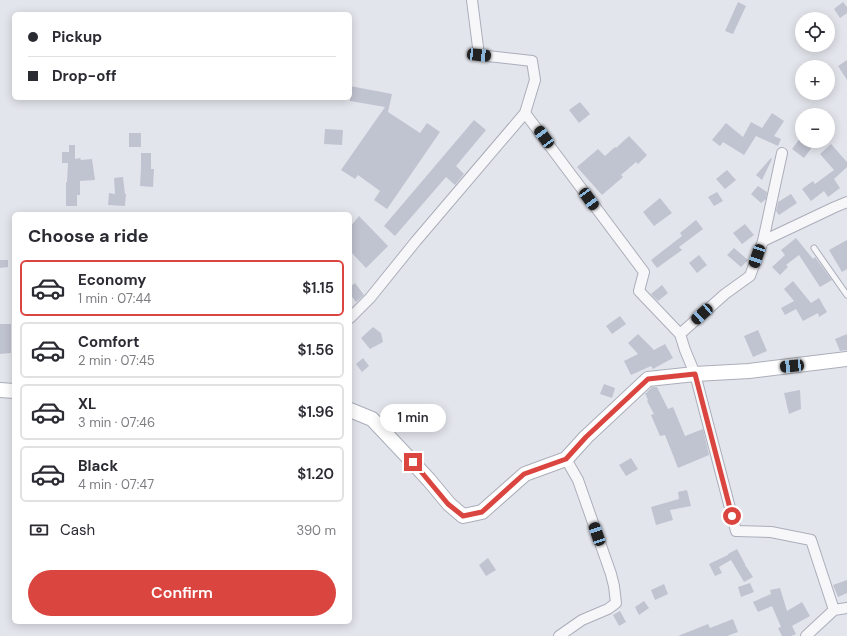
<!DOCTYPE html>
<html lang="en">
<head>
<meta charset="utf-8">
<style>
  :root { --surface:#fff; --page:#f7f7f7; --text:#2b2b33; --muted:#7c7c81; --line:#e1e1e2; --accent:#db453f }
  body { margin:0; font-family:"DM Sans",sans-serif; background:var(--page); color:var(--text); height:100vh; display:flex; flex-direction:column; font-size:15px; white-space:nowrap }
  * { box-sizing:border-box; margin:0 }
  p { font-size:13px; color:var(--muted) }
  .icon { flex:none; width:22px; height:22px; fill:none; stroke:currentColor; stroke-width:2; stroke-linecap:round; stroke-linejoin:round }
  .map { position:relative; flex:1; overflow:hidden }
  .details { position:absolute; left:12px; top:212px; width:340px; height:412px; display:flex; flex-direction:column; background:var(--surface); border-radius:6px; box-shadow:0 2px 10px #0003 }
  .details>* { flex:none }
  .top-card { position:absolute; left:12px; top:12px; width:340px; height:88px; border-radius:6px; box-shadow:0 2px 10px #0003; display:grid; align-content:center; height:88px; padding:0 16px; background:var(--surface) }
  .controls { position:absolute; left:795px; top:12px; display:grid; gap:8px }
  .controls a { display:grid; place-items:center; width:40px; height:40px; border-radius:50%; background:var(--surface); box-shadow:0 2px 10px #0003; font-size:20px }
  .end { position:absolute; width:18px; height:18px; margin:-9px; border:5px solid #db453f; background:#fff; box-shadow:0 0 0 2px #fff }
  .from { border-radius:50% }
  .bubble { position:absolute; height:28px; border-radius:14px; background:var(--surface); box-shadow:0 2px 10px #0003; font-size:13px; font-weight:600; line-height:28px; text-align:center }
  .car { position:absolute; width:12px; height:24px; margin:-12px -6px; border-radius:5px; box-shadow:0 0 3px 1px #0007; background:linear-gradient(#222 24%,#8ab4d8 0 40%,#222 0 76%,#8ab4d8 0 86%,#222 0) }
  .top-card b { display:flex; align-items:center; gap:14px; height:38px; font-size:15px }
  .top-card b+b { border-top:1px solid var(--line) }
  .top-card i { width:10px; height:10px; background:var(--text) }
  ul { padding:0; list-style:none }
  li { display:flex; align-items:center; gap:12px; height:56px; margin:0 8px 6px; padding:0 8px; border:2px solid var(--line); border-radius:6px }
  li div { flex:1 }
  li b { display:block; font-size:15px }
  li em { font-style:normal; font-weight:600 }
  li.on { border-color:var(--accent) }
  li>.icon { width:36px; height:36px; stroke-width:1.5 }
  h2 { padding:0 16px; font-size:18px; line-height:48px }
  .pay { display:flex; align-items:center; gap:10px; height:44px; padding:0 16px; font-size:15px }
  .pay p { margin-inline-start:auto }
  .button { display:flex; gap:8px; margin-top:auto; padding:8px 16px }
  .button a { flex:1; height:46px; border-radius:24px; background:var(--accent); color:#fff; font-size:16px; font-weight:600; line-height:46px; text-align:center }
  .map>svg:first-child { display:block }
  .building { fill:#c0c3d0 }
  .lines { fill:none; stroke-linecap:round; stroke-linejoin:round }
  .lane-casing { stroke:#abaeba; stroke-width:7 }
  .street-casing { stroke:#abaeba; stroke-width:12 }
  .secondary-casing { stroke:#abaeba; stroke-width:16 }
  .lane { stroke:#f7f7fa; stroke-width:5 }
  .street { stroke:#f7f7fa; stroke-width:10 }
  .secondary { stroke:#fff; stroke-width:14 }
  .route { stroke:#db453f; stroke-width:5 }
</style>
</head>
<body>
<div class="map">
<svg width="847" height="636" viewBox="0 0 847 636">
  <rect width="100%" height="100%" fill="#e3e5ec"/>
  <!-- building -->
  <path class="building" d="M738,2L746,6L733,34L725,31Z
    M843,2L847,7V13L840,18L834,9Z
    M847,60V80L838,66Z
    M350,86L392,94L388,112L420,133L427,123L440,132L387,209L374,200L380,191L358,175L355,179L341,170L385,107L350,101Z
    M580,102L590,114L579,123L569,110Z
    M772,113L784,121L774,136L781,139L778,146L756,136L744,155L723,142L720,146L712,140L726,123L743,137L751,122L762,128Z
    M474,120L486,130L456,166L464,174L455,185L446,177L395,236L384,226Z
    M325,129L343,130L342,145L324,144Z
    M129,133H141V147H129Z
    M629,136L647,155L638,164L636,162L621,175L623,177L602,195L577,167L598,149L605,156L615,147L616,148Z
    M801,137L802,138V141H805L813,146L804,158L792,149Z
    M831,144L847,162V167L834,179L840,188L828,197L824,191L811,201L802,189L813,181L815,184L834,170L820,154Z
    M69,145H75V159L80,158L81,160L92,159L95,180L80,181V195H77V206H66V182H67L68,163H62V152H69Z
    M141,153H151V169H154L153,187L140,186L141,168Z
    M771,158L772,159L762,180L756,175Z
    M727,170L736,180L725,189L716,179Z
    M123,177L125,194H126L125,206L108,205L109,193L115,194L114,178Z
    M758,186L767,192L766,199L761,203L751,194Z
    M717,192L723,201L714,206L708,197Z
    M791,194L797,203L779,215L776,211L778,202Z
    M660,198L672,213L654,226L643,212Z
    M359,216L388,246L366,268L350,251V227Z
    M696,220L703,229L679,247L682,250L657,268L651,260L682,236L680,233Z
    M745,224L754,235L742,244L733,233Z
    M796,238L813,259L815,257L832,280L820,287L799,255L786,265L788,267L780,275L772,267L785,255L781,250Z
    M847,240V269L842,272L829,250Z
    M734,248L748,260L741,267L727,255Z
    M699,255L707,265L697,273L689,263Z
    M0,260H8V267L0,268Z
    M793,281L811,303L819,298L827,312L819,317L818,313L803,321L796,309L785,315L781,308L794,301L784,289Z
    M355,283L364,295L356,302L350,294V287Z
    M662,285L668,293L658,301L651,294Z
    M620,316L626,324L612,334L606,326Z
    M0,324H11V353L0,354Z
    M373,327L381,333L383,342L370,349L361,338Z
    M758,330L767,351L753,357L744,336Z
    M638,334L654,350L665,344L673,358L653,369L651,366L631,375L624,361L638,354L628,343Z
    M847,334V350L840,351L835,339Z
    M363,358L369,366L362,372L356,364Z
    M604,384L615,388L612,398L600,394Z
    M652,387H657L668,409L673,407L685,436L703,429L709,455L678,468L665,435L660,436L651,415L654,414L647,401L648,400L645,393H647V392Z
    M800,390L801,409L789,414L784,393Z
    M631,458L638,469L626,476L619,465Z
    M687,490L691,506L670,510L673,520L656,525L651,507L679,499L678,492Z
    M737,549L745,564V565L753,577L744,582L731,560L719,567L722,573L715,576L709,564L728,555V554Z
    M488,558L496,570L486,576L479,565Z
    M847,580V593L838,597L833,585Z
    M750,583L754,592L741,597L738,587Z
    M664,584L668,594L655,600L651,590Z
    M780,588L787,611L802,602L810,616L792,626L796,634L791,636H782L778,628L781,627L772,606L758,612L753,602L771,594L770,590Z
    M644,601L649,608L639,615L635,607Z
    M620,611L626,622L619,626L613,615Z
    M733,619L738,632L727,636H678L708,624L710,628Z"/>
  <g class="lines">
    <!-- lane casing -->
    <g class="lane-casing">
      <path id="lane" d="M814,248L847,295"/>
    </g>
    <!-- street casing -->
    <g class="street-casing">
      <path id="street" d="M472,0L479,55L532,61L535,80L525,113L644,272L639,291L680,334
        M847,202L835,207L763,241L750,276L725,294L680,334L685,350L695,374L736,531L771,532L811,540L834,610L847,608
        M763,241L782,153
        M350,318L370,298L416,241L525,113
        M559,636L582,620L608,609L616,603L614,586L611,574L578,480L566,459
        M806,636L834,610"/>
    </g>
    <!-- secondary casing -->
    <g class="secondary-casing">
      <path id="secondary" d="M0,390L14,391
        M350,410L372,419L405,454L429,480L449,504L463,516L482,512L525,474L566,459L586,437L648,379L695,374L749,371L847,359"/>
    </g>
    <!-- lane -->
    <use href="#lane" class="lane"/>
    <!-- street -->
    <use href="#street" class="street"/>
    <!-- secondary -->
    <use href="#secondary" class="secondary"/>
  </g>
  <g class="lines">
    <!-- route -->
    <path class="route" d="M413,462L448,504L463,516L482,512L524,474L566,459L586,437L648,379L695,374L732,516"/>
  </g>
</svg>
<div class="controls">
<a><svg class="icon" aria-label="locate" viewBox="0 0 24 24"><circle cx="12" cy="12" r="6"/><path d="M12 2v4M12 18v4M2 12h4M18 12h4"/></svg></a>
<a>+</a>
<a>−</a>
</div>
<i class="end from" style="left:732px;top:516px"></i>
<i class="end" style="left:413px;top:462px"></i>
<div class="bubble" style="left:380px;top:404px;width:66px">1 min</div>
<i class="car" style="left:479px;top:55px;rotate:96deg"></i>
<i class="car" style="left:544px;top:137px;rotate:324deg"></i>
<i class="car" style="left:589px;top:199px;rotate:144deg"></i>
<i class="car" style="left:757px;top:256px;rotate:199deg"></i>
<i class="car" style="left:702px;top:314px;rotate:228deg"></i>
<i class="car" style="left:792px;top:366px;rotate:264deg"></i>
<i class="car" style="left:597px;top:534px;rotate:341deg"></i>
<div class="top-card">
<b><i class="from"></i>Pickup</b>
<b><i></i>Drop-off</b>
</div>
<section class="details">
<h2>Choose a ride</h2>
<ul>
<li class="on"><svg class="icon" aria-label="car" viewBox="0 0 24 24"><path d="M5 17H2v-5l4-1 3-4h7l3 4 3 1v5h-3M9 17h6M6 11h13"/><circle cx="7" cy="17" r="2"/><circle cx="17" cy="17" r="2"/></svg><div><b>Economy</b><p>1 min · 07:44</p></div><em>$1.15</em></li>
<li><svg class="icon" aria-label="car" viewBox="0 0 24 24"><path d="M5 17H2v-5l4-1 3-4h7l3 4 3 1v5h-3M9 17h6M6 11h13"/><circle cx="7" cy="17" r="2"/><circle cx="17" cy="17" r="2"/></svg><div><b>Comfort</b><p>2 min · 07:45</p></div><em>$1.56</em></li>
<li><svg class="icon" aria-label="car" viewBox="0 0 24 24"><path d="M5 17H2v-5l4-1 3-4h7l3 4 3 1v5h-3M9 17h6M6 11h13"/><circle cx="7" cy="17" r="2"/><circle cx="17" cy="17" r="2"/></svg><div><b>XL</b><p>3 min · 07:46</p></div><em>$1.96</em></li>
<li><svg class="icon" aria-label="car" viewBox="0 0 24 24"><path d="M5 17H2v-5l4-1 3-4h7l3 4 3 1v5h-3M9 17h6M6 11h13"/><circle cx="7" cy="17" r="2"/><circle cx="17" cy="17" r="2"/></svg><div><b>Black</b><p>4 min · 07:47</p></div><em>$1.20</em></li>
</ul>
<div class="pay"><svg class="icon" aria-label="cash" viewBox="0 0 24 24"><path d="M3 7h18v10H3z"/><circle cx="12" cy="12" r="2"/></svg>Cash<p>390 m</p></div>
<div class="button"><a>Confirm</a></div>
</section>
</div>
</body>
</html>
